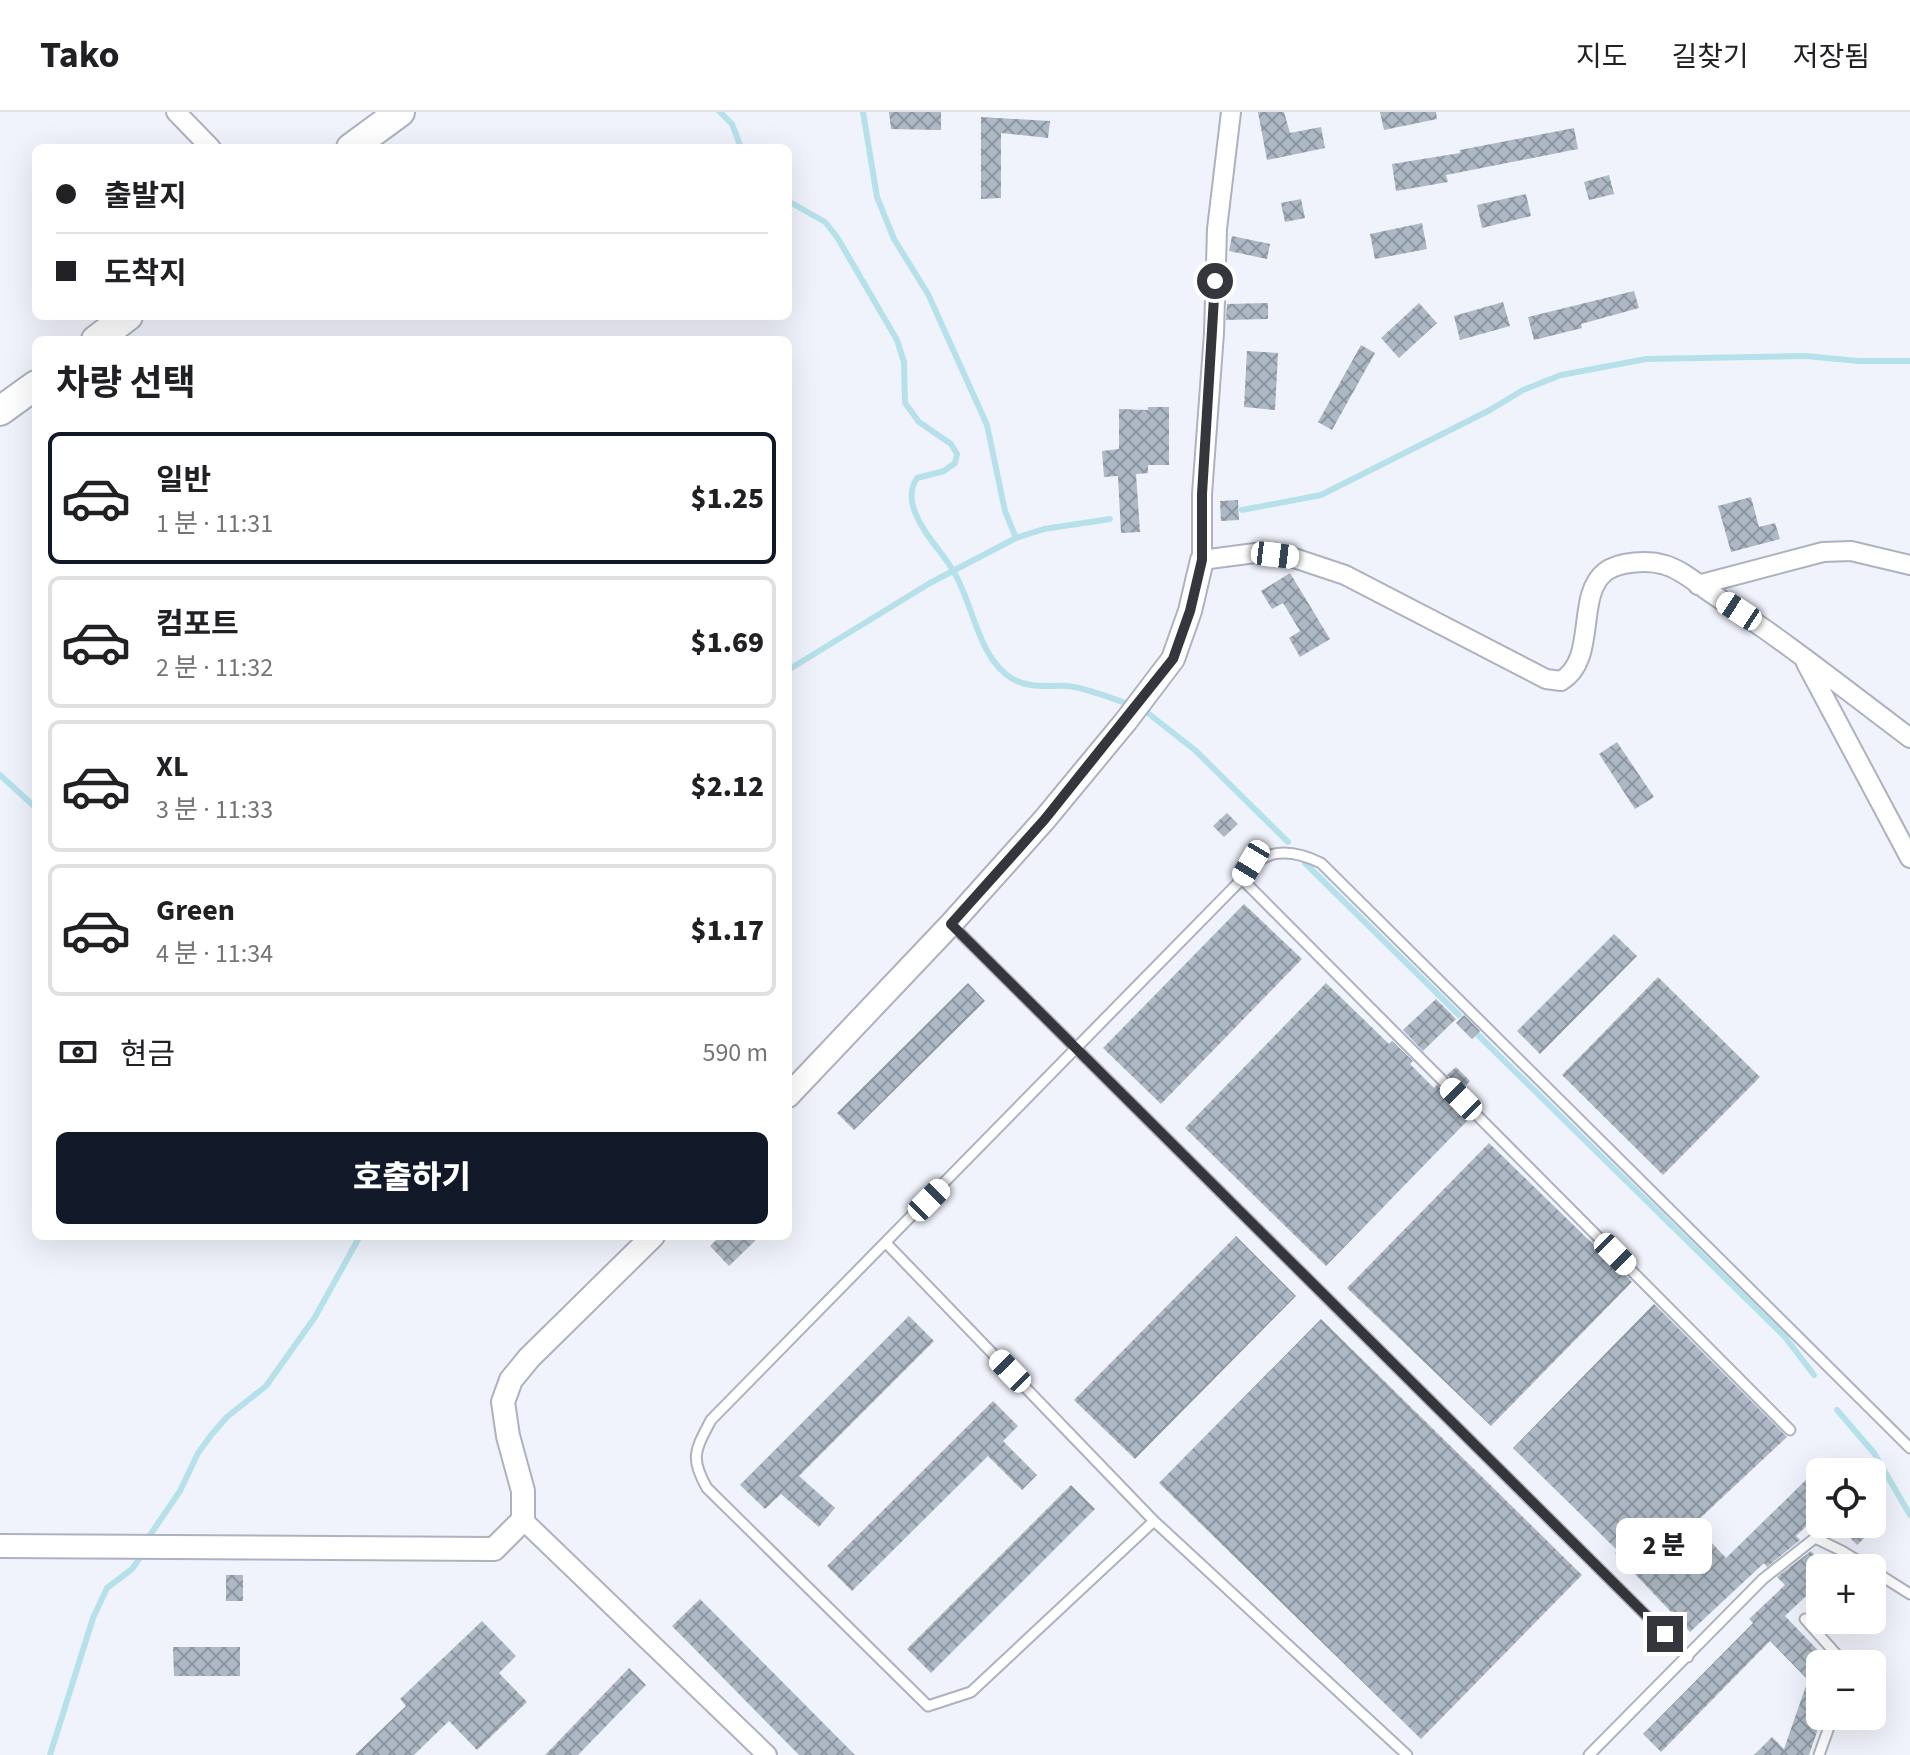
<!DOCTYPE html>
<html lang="ko">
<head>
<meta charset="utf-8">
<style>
  :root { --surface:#fff; --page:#f2f2f2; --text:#202124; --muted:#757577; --line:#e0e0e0; --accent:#111827 }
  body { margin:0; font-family:"Source Sans 3","Noto Sans KR",sans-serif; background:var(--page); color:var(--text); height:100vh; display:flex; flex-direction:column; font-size:30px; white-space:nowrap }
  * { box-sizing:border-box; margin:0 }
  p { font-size:26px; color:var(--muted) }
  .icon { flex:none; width:44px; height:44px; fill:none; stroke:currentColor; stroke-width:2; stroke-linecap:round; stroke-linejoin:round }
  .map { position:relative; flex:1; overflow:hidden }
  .side { position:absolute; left:32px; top:224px; width:760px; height:904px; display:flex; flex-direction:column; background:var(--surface); border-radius:12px; box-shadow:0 8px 32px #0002 }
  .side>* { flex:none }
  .top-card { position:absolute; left:32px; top:32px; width:760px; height:176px; border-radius:12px; box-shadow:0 8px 32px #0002; display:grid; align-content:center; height:176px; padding:0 24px; background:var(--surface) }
  .tools { position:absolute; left:1806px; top:1346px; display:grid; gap:16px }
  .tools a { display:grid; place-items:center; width:80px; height:80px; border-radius:12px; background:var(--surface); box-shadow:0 8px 32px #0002; font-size:40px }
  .end { position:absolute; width:36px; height:36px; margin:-18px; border:10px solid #35363c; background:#fff; box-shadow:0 0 0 4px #fff }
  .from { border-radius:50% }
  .bubble { position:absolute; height:56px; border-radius:12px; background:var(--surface); box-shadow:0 8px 32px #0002; font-size:26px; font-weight:800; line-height:56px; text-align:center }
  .car { position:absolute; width:24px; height:48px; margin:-24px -12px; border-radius:10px; box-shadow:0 0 6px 2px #0007; background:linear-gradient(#fff 24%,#345 0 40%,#fff 0 76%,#345 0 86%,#fff 0) }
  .top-card b { display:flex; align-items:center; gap:28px; height:76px; font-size:30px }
  .top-card b+b { border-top:2px solid var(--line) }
  .top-card i { width:20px; height:20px; background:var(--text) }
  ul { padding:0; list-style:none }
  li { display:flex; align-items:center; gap:24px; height:132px; margin:0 16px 12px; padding:0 8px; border:4px solid var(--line); border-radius:12px }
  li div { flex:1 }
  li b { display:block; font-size:30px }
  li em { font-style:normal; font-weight:800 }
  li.active { border-color:var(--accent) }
  li>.icon { width:72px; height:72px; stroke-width:1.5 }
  h2 { padding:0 24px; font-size:36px; line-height:96px }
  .pay { display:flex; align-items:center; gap:20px; height:88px; padding:0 24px; font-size:30px }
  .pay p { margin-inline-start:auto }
  .primary-button { display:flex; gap:16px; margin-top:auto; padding:16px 24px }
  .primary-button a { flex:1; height:92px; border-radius:12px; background:var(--accent); color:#fff; font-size:32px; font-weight:800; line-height:92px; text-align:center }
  header { display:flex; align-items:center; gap:48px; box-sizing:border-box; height:112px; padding:0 40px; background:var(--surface); border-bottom:2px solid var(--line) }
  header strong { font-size:38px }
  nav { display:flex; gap:44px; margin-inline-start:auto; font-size:28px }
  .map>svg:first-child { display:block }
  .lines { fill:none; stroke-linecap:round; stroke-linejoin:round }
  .stream { stroke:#b7e1ea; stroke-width:6 }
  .building { fill:url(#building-cross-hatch) }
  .service-casing { stroke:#aeb1bf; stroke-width:13 }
  .minor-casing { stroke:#aeb1bf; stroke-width:22 }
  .tertiary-casing { stroke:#aeb1bf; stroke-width:26 }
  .primary-casing { stroke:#aeb1bf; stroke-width:32 }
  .service { stroke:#fff; stroke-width:9 }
  .minor { stroke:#fff; stroke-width:18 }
  .tertiary { stroke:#fff; stroke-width:22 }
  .primary { stroke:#fff; stroke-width:28 }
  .route { stroke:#35363c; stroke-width:10 }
</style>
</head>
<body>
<header>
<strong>Tako</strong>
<nav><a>지도</a><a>길찾기</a><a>저장됨</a></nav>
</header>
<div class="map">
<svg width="1910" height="1643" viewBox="0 0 1910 1643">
  <defs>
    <pattern id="building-cross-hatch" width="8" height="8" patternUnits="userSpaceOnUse" patternTransform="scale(2)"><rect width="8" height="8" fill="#acb8c3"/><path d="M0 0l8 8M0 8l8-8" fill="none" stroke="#8d96a0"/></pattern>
  </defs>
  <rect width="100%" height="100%" fill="#f1f3fc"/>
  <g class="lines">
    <!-- stream -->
    <path class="stream" d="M720,0L732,12L741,36
      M863,0L877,85L894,127L928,182L987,313L1005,399L1016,426
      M788,89L825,110L837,125L897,228L904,250L905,291L919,310L951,332L957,342L955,351L944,359L917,366C910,377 910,388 915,400C924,424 943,440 955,462C974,495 979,548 1013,567C1030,577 1048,573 1067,574C1087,576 1107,585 1126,591
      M1242,398L1321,383L1490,298L1523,278L1561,263L1646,247L1806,244L1858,249H1910
      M788,558L930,471L1016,426L1044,417L1110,407
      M1144,598L1196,639L1288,730
      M0,663L36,696
      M1305,751L1459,903
      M1478,923L1785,1225L1814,1263
      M1837,1298L1874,1341L1910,1403
      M148,1426L180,1379L198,1341L212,1322L227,1305L266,1274L315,1205L360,1124
      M50,1643L93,1506L107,1476L132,1457L139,1447"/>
  </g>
  <!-- building -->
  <path class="building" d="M889,0H941V18L891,17Z
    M1258,0H1284L1290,21L1321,15L1325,36L1267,48Z
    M1380,0H1436L1437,7L1384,18Z
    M981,5L1050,9L1048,26L1001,21V86L981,87Z
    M1574,16L1578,37L1446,63L1448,70L1396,79L1392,52L1460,41V38Z
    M1609,63L1614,82L1589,88L1584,70Z
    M1526,82L1531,104L1482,116L1477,93Z
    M1301,87L1305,106L1285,110L1281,91Z
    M1422,111L1427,137L1375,147L1370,122Z
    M1232,124L1270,132L1267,147L1229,139Z
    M1634,179L1639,196L1581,212L1582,216L1534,228L1528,205Z
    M1503,190L1510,214L1460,228L1454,204Z
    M1268,191V207L1226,208L1227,192Z
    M1419,191L1437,211L1399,246L1381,226Z
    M1361,233L1375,241L1332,318L1318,310Z
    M1247,239L1278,241L1275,298L1244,295Z
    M1148,295H1169V353H1148V361L1136,362L1140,420L1121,421L1118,364L1104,365L1102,339L1119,337V297L1148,298Z
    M1751,385L1759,415L1775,411L1780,427L1731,440L1718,394Z
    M1238,388L1239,408L1221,409L1220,389Z
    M1290,461L1330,527L1300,545L1289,526L1300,519L1283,491L1272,497L1261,479Z
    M1617,630L1654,685L1635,697L1599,642Z
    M1227,701L1238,712L1224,725L1213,714Z
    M1244,792L1302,847L1161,992L1103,936Z
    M1614,822L1637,844L1540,942L1517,919Z
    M1658,865L1760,965L1663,1063L1562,963Z
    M968,871L985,889L854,1018L837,1001Z
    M1326,871L1389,932L1392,929L1413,949L1410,952L1434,976L1437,973L1451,988L1449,990L1467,1009L1326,1154L1185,1016Z
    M1436,887L1456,907L1423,939L1403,918Z
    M1464,903L1480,919L1472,927L1456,911Z
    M1456,955L1470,969L1462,977L1447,963Z
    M1489,1031L1632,1170L1491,1314L1347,1176Z
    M720,1124H760L729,1154L710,1134Z
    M1236,1124L1296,1184L1135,1347L1074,1288Z
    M1654,1192L1787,1325L1694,1412L1726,1446L1812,1362L1820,1370V1401L1796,1424L1800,1428L1767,1455L1764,1451L1690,1520L1615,1441L1618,1439L1513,1336Z
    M909,1204L934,1229L799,1364L835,1396L819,1415L781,1382L765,1397L740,1373Z
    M1321,1207L1582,1463L1421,1627L1159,1371Z
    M993,1289L1018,1314L1003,1329L1037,1363L1022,1378L988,1344L852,1479L827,1454Z
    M1071,1373L1095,1397L931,1561L907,1537Z
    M1837,1412H1879L1857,1433Z
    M1811,1439L1820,1449V1471L1785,1504L1831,1552H1820V1611L1809,1643H1754L1772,1625L1784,1637L1808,1568L1770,1529L1661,1640L1643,1622L1753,1511L1749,1507L1785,1473L1777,1465Z
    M226,1463H243V1489H226Z
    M700,1487L855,1643H799L672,1514Z
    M482,1509L516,1544L499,1561L527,1590L477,1638L449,1609L414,1643H355L406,1594L400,1587Z
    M173,1535H240V1564H174Z
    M629,1556L646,1573L578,1643H545Z"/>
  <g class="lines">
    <!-- service casing -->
    <g class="service-casing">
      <path id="service" d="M1242,767L1790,1318
        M951,812L1688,1545
        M886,1131L1154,1409L1407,1643
        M1154,1409L971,1580L928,1594L707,1376C689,1345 696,1337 711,1308L1242,767C1262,735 1290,736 1321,751L1910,1336
        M1872,1458L1910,1482
        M1805,1507L1845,1552
        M1589,1643L1763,1467L1815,1426L1842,1439L1870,1456
        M1819,1643L1833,1604"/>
    </g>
    <!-- minor casing -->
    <g class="minor-casing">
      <path id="minor" d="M176,0L211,36
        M1231,0L1217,117L1214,221L1202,382V448L1255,441L1294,446L1345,463L1546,567L1561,569C1598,547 1575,484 1605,460C1619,449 1649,448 1665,453C1683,458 1701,475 1717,485C1784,528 1846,578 1910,626
        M1698,473L1823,440L1851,439L1910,453
        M1806,551L1910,746
        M523,1408L767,1643"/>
    </g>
    <!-- tertiary casing -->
    <g class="tertiary-casing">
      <path id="tertiary" d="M788,984L951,812L1045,707L1126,609L1173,547L1190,499L1202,448
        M0,1434L494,1437L523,1408V1379L508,1324L503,1290L511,1268L529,1246L653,1124"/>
    </g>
    <!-- primary casing -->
    <g class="primary-casing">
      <path id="primary" d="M351,36L400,0
        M96,228L128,204
        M0,299L36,273"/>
    </g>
    <!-- service -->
    <use href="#service" class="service"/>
    <!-- minor -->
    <use href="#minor" class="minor"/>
    <!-- tertiary -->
    <use href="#tertiary" class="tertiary"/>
    <!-- primary -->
    <use href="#primary" class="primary"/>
  </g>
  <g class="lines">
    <!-- route -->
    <path class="route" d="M1215,169L1202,382V448L1190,499L1173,547L1045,707L951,812L1665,1522"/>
  </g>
</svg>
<div class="tools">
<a><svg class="icon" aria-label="locate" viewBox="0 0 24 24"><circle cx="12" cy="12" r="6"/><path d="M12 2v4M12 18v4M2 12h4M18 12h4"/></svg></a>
<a>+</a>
<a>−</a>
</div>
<i class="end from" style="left:1215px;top:169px"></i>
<i class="end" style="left:1665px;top:1522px"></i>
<div class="bubble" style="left:1616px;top:1406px;width:96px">2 분</div>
<i class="car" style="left:1275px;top:443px;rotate:97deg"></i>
<i class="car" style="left:1739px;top:499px;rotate:303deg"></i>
<i class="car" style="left:1251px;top:751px;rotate:211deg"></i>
<i class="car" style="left:1461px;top:987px;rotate:315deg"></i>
<i class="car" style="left:929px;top:1088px;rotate:45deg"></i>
<i class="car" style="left:1615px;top:1142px;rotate:135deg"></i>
<i class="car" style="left:1010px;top:1259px;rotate:316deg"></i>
<div class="top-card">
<b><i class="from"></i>출발지</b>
<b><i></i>도착지</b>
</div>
<section class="side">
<h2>차량 선택</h2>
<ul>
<li class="active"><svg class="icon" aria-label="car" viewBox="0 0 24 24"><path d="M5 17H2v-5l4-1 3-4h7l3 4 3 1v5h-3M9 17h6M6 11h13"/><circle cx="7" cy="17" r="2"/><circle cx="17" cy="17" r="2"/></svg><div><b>일반</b><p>1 분 · 11:31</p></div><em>$1.25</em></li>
<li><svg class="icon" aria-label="car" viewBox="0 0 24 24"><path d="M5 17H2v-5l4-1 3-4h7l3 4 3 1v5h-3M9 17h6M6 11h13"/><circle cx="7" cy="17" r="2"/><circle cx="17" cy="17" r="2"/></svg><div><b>컴포트</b><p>2 분 · 11:32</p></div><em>$1.69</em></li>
<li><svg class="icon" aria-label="car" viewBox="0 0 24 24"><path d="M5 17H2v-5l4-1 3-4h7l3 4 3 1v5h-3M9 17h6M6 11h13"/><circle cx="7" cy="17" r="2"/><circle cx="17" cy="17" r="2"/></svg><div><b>XL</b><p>3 분 · 11:33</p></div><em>$2.12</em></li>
<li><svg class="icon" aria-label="car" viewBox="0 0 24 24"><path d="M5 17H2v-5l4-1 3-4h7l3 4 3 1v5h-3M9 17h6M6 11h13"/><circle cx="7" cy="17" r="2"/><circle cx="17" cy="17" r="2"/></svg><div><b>Green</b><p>4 분 · 11:34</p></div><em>$1.17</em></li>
</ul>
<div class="pay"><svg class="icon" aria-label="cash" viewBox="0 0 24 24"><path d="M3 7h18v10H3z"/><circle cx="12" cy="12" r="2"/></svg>현금<p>590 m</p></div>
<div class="primary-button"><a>호출하기</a></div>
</section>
</div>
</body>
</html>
